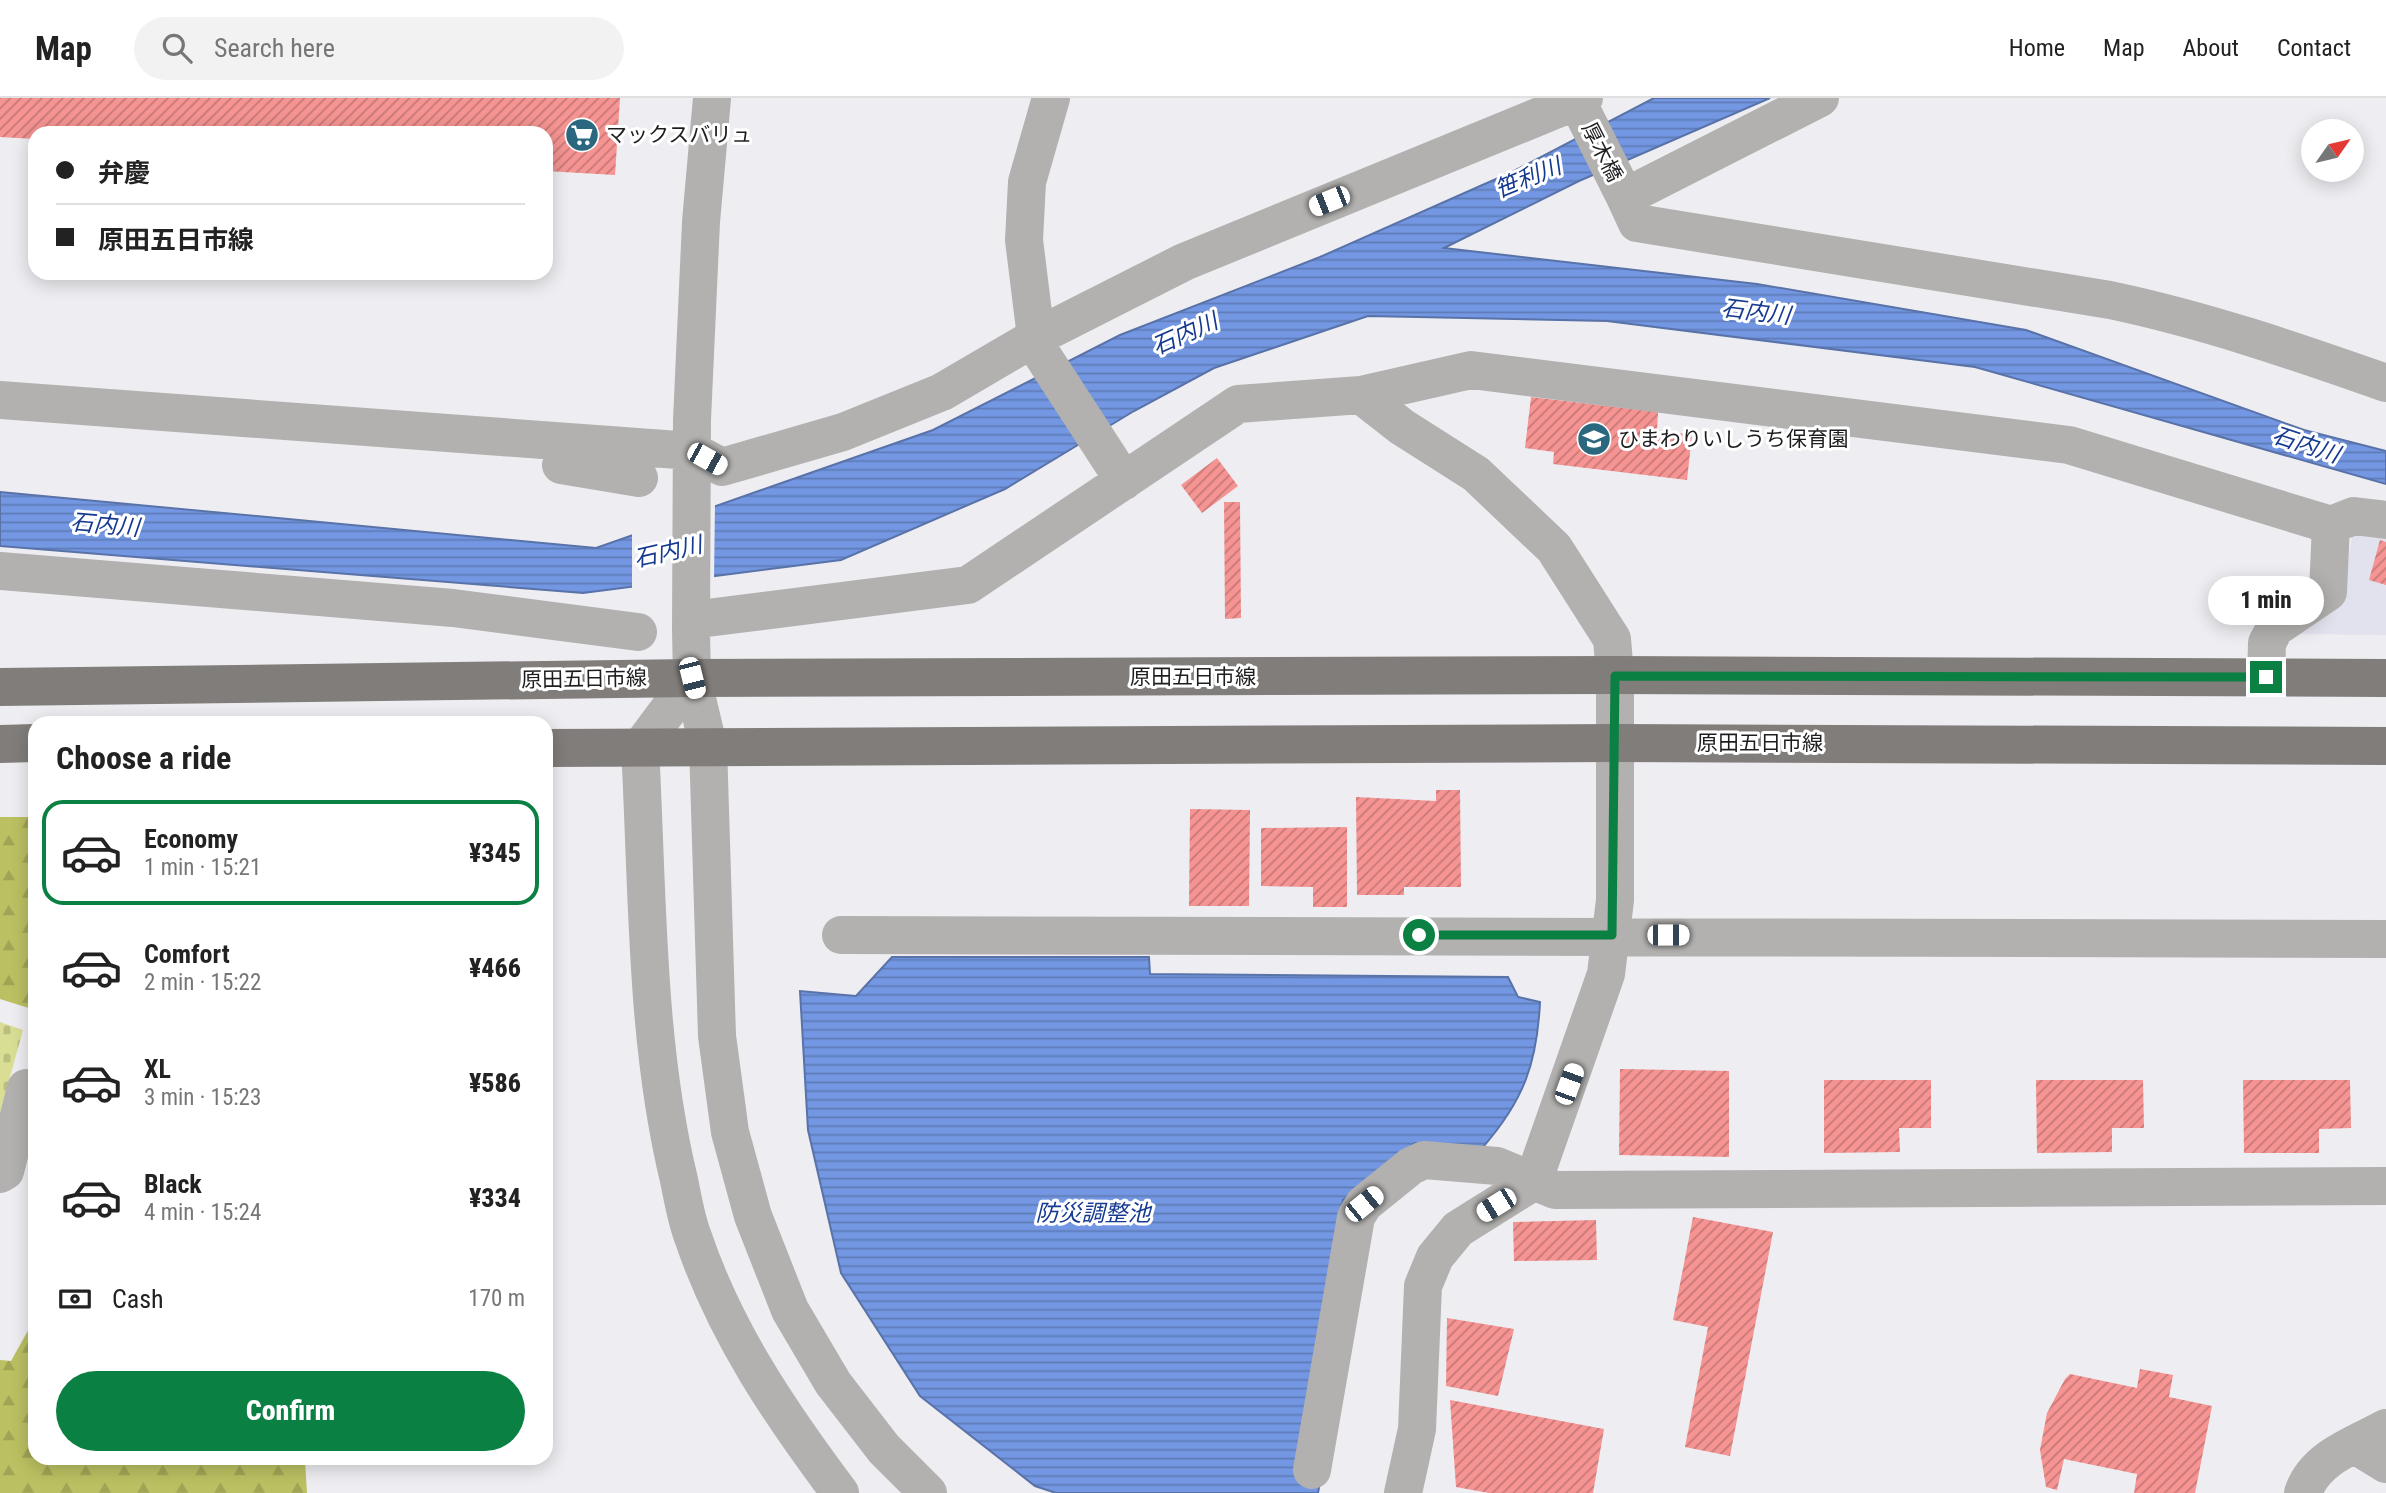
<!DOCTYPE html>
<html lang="en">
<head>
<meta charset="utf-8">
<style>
  :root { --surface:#fff; --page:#f2f2f2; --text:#222; --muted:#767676; --line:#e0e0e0; --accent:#0b8043 }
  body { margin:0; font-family:"Roboto Condensed","Noto Sans JP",sans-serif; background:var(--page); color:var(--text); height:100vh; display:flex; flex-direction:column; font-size:26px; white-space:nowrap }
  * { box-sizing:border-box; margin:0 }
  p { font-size:23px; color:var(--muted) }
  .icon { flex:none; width:38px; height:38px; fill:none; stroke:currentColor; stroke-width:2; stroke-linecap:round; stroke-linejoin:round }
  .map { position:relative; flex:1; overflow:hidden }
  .panel { position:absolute; left:28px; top:618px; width:525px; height:749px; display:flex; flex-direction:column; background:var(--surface); border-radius:21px; box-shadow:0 4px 18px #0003 }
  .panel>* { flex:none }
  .banner { position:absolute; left:28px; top:28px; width:525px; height:154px; border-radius:21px; box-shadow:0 4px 18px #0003; display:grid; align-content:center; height:154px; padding:0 28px; background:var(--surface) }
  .needle { width:46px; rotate:56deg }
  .buttons { position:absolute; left:2301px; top:21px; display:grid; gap:14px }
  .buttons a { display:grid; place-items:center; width:63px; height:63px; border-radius:50%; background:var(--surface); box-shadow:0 4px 18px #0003; font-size:35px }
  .end { position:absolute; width:32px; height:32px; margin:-16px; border:9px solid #0b8043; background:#fff; box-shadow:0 0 0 4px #fff }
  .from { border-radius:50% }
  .bubble { position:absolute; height:49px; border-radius:24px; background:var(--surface); box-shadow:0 4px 18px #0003; font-size:23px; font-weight:800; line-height:49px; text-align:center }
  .car { position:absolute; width:21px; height:42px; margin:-21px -10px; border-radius:9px; box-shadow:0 0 5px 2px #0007; background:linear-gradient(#fff 24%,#345 0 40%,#fff 0 76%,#345 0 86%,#fff 0) }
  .banner b { display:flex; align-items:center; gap:24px; height:66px; font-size:26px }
  .banner b+b { border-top:2px solid var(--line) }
  .banner i { width:18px; height:18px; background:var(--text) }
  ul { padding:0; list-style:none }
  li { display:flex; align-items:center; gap:21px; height:105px; margin:0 14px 10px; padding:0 14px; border:4px solid transparent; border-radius:21px }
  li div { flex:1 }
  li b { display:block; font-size:26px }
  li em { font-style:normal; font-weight:800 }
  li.current { border-color:var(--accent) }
  li>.icon { width:63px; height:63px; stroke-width:1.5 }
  h2 { padding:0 28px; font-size:32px; line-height:84px }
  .pay { display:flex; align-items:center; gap:18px; height:77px; padding:0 28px; font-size:26px }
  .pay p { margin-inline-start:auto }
  .action { display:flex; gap:14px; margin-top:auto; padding:14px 28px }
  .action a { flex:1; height:80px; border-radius:42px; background:var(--accent); color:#fff; font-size:28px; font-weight:800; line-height:80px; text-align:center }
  header { display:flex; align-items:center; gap:42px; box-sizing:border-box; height:98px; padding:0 35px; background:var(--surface); border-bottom:2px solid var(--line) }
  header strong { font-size:33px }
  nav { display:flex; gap:38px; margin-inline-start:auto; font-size:24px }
  .search { width:490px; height:63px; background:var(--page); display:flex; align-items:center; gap:18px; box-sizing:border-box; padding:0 24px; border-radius:38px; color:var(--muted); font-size:26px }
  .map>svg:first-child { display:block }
  .built { fill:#e2e2ee }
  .forest { fill:url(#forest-firs) }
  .cemetery { fill:url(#cemetery-stones) }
  .water { fill:url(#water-rules); stroke:#5972a8; stroke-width:2 }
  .pier { fill:#eeeef2 }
  .building { fill:url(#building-hatch) }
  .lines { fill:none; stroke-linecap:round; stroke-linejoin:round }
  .minor { stroke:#b2b1af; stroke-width:38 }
  .major { stroke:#807d7a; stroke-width:38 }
  .route { stroke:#0b8043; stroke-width:9 }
  .labels { text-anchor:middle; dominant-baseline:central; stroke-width:6; stroke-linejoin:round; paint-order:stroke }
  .poi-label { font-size:21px; fill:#1d1d1f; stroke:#fff; text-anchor:start }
  .street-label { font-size:21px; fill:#1d1d1f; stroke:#fff }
  .water-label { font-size:23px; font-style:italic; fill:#163a90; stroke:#fff }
</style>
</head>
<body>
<header>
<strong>Map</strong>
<div class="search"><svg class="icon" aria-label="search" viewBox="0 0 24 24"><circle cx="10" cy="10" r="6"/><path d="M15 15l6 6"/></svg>Search here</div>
<nav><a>Home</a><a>Map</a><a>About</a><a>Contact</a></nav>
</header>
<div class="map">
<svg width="2386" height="1395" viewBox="0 0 2386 1395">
  <defs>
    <pattern id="forest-firs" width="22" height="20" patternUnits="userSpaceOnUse" patternTransform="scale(1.75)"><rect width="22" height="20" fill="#bbc062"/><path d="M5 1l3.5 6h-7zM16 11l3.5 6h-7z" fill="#a0a555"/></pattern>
    <pattern id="cemetery-stones" width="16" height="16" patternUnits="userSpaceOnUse" patternTransform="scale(1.75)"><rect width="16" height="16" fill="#d9de94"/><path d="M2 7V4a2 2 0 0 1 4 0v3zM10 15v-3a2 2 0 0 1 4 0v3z" fill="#babe7f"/></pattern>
    <pattern id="water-rules" width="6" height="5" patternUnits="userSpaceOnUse" patternTransform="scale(1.75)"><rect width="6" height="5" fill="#7397e2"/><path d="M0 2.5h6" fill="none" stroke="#5e7bb7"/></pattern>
    <pattern id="building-hatch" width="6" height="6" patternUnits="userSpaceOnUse" patternTransform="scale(1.75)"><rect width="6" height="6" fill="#f59492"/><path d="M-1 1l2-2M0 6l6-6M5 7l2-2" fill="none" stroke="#c67877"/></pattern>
  </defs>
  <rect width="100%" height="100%" fill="#eeeef2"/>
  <!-- built -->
  <path class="built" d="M2353,431L2386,433V537L2292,536L2342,504Z"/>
  <!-- forest -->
  <path class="forest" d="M0,719H35V912L0,901Z
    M35,1220V1360H309L305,1362L307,1395H0V1262L11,1263Z"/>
  <!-- cemetery -->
  <path class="cemetery" d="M0,924L23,932L0,1015Z"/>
  <!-- water -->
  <path class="water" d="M1654,0H1770L1579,83L1444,150L1757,186L2026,232L2304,332L2386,353V386L1975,269L1607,223L1368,218L1214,270L1134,313L1005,391L841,462L583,495L0,448V394L596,450L933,332L1120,237L1320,159L1514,73Z
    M892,859H1149L1150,876L1508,879L1518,899L1540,904C1537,965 1524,1002 1483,1049L1415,1045L1343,1102L1296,1368L1322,1374L1318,1395H1056L1035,1388L920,1298L841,1175L808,1032L800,893L856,898Z"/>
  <!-- pier -->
  <path class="pier" d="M715,405L714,482L632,492V434Z"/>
  <!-- building -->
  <path class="building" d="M0,0H620L615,77L546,73V35H35V41L0,39Z
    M1531,299L1658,314L1657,332L1692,337L1687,382L1553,366L1554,354L1525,350Z
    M1217,360L1238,388L1202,415L1181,387Z
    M1224,404H1240L1241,520L1225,521Z
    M2380,442L2386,444V487L2369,482Z
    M1436,692H1460L1461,789H1404V797H1357L1356,699L1436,703Z
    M1190,711L1250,712L1249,808H1189Z
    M1347,729V809H1313V789L1261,788V730Z
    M1620,971L1729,973V1059L1619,1057Z
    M1824,982H1931V1030H1899L1900,1054L1824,1055Z
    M2036,982H2143L2144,1030H2112V1054L2037,1055Z
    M2243,982H2350L2351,1030L2319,1031V1055H2244Z
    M1693,1119L1773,1134L1730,1358L1685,1349L1708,1229L1673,1222Z
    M1596,1122L1597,1162L1514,1163L1513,1124Z
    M1447,1220L1514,1231L1498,1298L1446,1288Z
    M2140,1271L2173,1277L2169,1299L2212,1308L2195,1395H2134L2137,1376L2064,1361L2057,1392L2046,1389L2040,1352L2047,1315L2065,1281L2070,1276L2137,1290Z
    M1450,1302L1604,1331L1593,1395H1489L1456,1389Z"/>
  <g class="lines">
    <!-- minor -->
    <path class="minor" d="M712,0L701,124L692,322L691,532L692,580L708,647L717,938L730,1034L753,1118L790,1212L833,1285L884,1351L928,1395
      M1051,0L1027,84L1024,142L1036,239L1039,252L1124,383
      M1820,0L1625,99L1637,125L2110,202C2205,222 2295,253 2386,285
      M1577,3L1625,99
      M1361,297L1402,329L1476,376L1554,450L1612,541L1615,577V802L1606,876L1533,1084L1458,1131L1435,1159L1423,1188L1417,1331L1403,1395
      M0,302L692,353L722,369L843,334L942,294L1036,239L1184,164L1584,0
      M561,367L639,380
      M0,473L453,510L638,534
      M691,522L968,487L1238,306L1361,297L1471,272L2069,347L2331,427L2354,418L2386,422
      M2266,579L2267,545L2275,530L2328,494L2331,427
      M692,580L640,650C648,794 645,942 679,1082C683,1101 686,1121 693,1139C725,1234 780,1315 840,1395
      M841,837L2386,841
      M0,1076L5,1073L26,990
      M2355,1347L2386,1366
      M1312,1372L1356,1119L1364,1106L1411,1068L1424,1062L1497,1068L1555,1092L2386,1088
      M2303,1395C2315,1359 2355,1347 2386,1330"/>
    <!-- major -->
    <path class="major" d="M0,589L692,580L1615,577L2386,580
      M0,646L35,645
      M546,650L1615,645L2386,648"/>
  </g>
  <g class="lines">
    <!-- route -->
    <path class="route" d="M1419,837H1612L1615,578L2266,579"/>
  </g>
  <!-- icons -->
  <defs>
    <g id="supermarket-disc" transform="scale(1.75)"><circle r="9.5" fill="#2b677f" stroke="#fff"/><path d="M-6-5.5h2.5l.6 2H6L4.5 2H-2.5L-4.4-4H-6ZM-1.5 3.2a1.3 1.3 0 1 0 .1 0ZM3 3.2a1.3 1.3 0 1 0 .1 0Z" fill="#fff"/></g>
    <g id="school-disc" transform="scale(1.75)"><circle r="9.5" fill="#2b677f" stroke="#fff"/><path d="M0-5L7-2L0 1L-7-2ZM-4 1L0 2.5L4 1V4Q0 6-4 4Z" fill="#fff"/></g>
  </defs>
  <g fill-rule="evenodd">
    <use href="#supermarket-disc" x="582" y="37"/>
    <use href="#school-disc" x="1594" y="341"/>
  </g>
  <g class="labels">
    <!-- poi labels -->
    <g class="poi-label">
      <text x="606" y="37">マックスバリュ</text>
      <text x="1618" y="341">ひまわりいしうち保育園</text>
    </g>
    <!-- street labels -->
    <g class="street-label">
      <text transform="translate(1602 54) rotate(63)">厚木橋</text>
      <text x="1193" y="579">原田五日市線</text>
      <text transform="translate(584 581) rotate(-1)">原田五日市線</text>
      <text x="1760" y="645">原田五日市線</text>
    </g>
    <!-- water labels -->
    <g class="water-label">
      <text transform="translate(1528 80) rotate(-22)">笹利川</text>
      <text transform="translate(1756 214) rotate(7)">石内川</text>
      <text transform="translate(1185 236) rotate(-24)">石内川</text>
      <text transform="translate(2306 347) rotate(18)">石内川</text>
      <text transform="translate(105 427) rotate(5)">石内川</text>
      <text transform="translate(668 454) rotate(-13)">石内川</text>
      <text x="1093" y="1115">防災調整池</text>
    </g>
  </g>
</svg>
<div class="buttons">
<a><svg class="needle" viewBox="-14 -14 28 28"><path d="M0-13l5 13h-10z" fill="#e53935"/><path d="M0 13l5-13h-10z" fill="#767676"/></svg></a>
</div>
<i class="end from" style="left:1419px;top:837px"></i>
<i class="end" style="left:2266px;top:579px"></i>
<div class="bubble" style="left:2208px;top:478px;width:116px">1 min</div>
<i class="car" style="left:1329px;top:103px;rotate:248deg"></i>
<i class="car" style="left:707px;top:361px;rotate:119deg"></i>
<i class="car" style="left:692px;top:580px;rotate:166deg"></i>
<i class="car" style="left:1668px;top:837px;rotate:90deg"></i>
<i class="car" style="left:1569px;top:986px;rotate:20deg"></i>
<i class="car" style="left:1364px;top:1106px;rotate:51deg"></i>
<i class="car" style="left:1496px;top:1107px;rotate:238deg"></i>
<div class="banner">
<b><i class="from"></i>弁慶</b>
<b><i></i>原田五日市線</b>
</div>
<section class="panel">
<h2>Choose a ride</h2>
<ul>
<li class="current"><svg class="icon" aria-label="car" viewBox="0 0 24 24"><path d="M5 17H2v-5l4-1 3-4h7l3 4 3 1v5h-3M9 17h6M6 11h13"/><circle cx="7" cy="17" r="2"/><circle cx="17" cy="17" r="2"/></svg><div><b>Economy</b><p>1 min · 15:21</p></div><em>¥345</em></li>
<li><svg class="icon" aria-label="car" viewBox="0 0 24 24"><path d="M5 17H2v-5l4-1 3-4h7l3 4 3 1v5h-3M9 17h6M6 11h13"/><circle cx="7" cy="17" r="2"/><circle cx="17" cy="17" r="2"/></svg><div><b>Comfort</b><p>2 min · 15:22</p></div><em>¥466</em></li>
<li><svg class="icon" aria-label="car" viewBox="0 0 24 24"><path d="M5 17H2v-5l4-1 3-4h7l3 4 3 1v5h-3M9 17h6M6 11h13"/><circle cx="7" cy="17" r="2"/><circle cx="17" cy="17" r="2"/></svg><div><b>XL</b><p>3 min · 15:23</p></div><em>¥586</em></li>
<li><svg class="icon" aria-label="car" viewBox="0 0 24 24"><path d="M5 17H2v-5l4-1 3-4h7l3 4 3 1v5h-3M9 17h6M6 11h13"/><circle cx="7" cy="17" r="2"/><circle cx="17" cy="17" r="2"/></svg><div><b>Black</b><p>4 min · 15:24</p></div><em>¥334</em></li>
</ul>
<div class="pay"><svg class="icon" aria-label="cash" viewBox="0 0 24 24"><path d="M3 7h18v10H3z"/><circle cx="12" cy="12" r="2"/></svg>Cash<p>170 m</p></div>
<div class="action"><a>Confirm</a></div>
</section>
</div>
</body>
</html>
